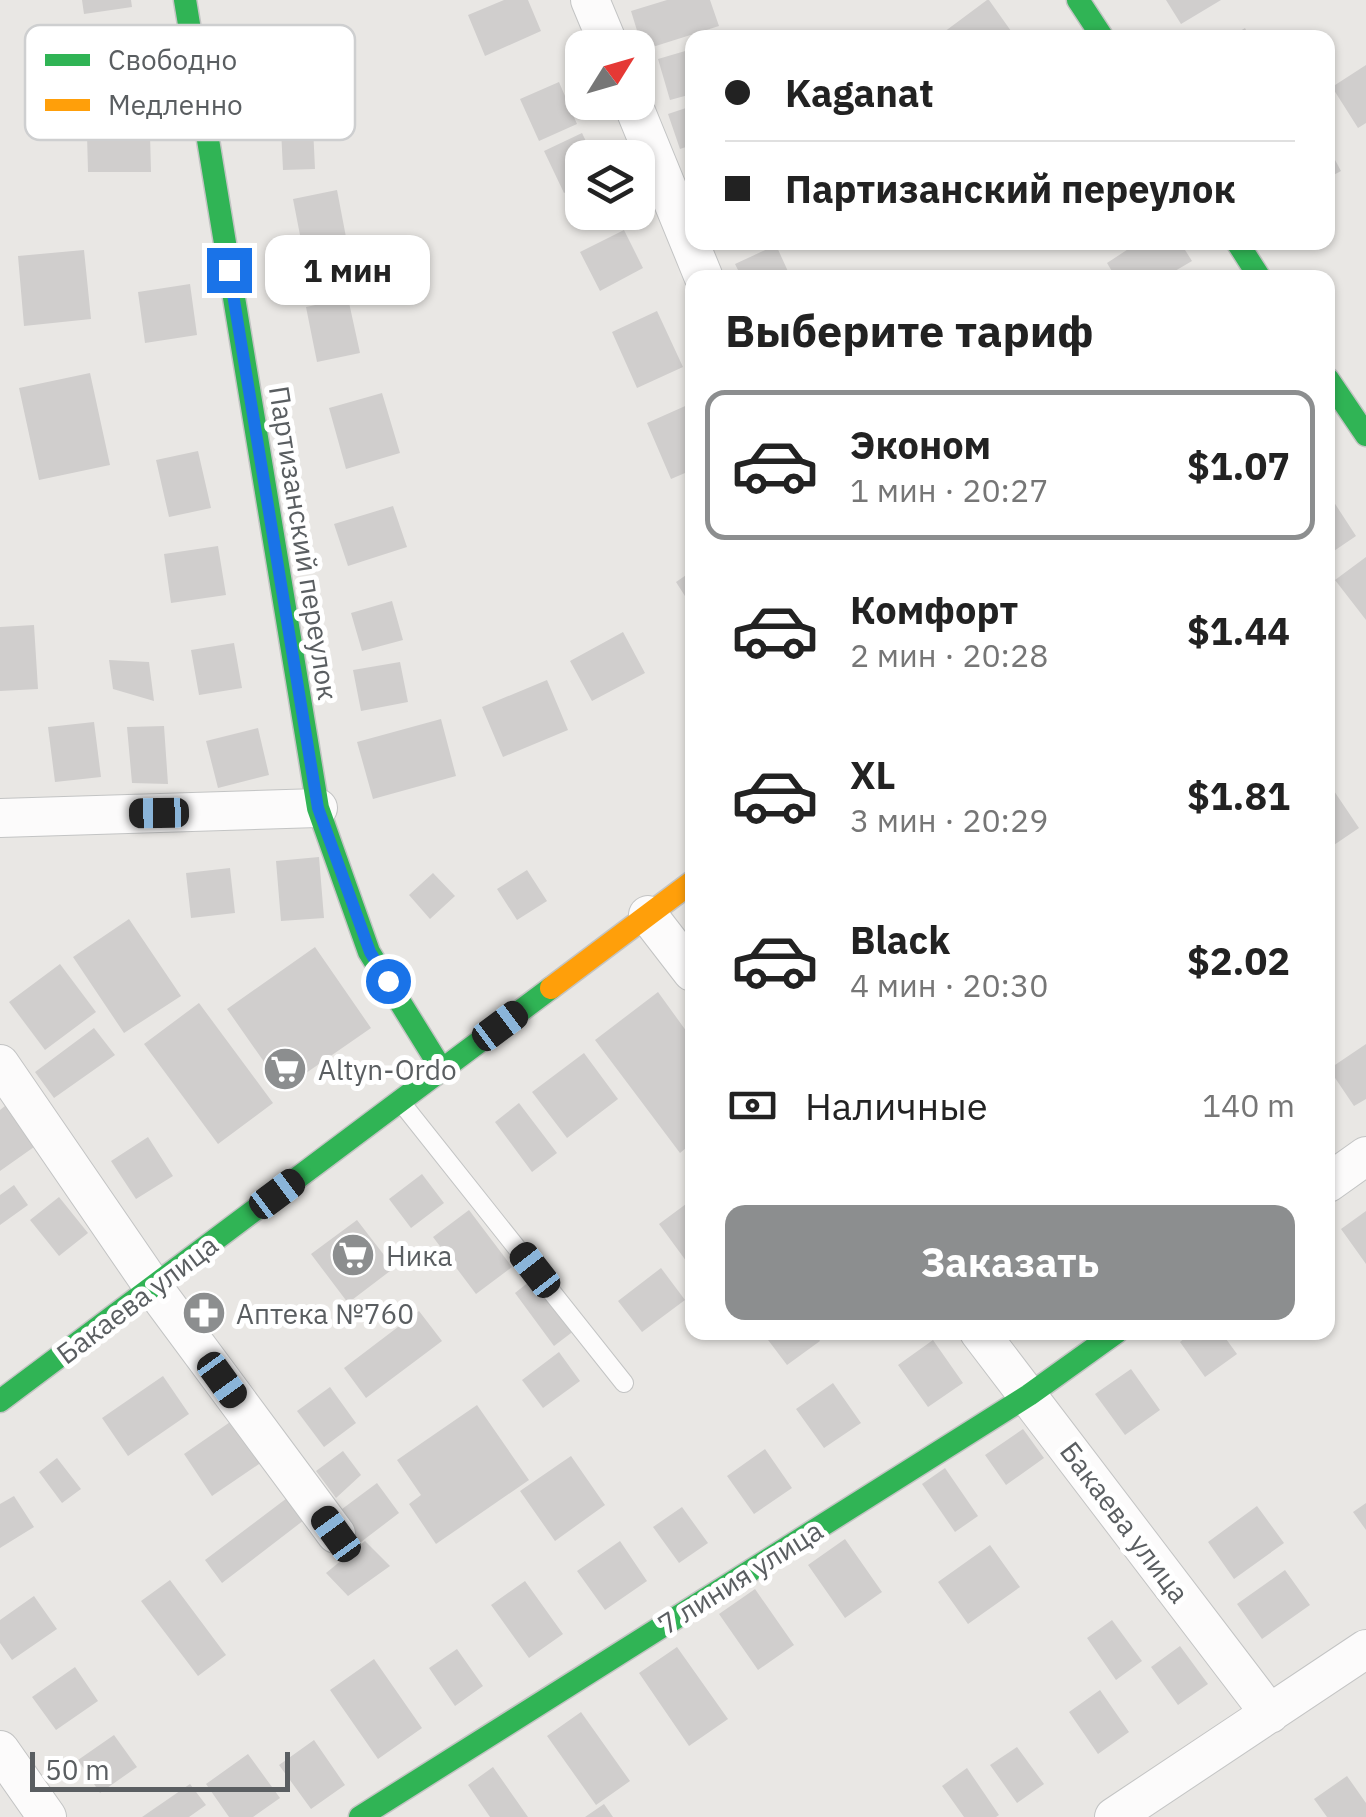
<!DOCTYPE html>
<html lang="ru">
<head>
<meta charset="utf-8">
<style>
  :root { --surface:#fff; --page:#f2f2f2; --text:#222; --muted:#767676; --line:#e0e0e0; --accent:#8c8e8f }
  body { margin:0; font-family:"IBM Plex Sans",sans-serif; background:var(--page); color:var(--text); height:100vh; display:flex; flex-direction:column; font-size:38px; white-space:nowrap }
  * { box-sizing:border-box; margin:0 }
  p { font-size:32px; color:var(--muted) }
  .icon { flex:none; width:55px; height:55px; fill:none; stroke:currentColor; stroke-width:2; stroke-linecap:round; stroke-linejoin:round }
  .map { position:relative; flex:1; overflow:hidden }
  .sheet { position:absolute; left:685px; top:270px; width:650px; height:1070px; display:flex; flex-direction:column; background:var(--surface); border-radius:20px; box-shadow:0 2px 8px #0004 }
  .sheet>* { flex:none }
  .banner { position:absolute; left:685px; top:30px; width:650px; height:220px; border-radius:20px; box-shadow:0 2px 8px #0004; display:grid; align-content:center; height:220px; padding:0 40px; background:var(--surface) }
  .needle { width:65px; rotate:53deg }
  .fabs { position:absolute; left:565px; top:30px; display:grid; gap:20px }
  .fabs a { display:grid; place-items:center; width:90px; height:90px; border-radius:20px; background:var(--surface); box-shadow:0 2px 8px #0004; font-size:50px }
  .scale { position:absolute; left:30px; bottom:25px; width:260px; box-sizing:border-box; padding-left:10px; border:5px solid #5a5e61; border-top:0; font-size:28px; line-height:35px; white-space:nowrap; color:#5a5e61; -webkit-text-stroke:8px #fff; paint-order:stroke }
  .end { position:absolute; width:45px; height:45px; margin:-22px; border:12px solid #1a73e8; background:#fff; box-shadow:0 0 0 5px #fff }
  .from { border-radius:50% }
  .bubble { position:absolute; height:70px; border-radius:20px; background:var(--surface); box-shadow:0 2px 8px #0004; font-size:32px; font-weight:700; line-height:70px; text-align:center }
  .car { position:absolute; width:30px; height:60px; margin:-30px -15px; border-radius:12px; box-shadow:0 0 8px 2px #0007; background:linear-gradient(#222 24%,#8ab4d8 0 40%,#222 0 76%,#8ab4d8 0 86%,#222 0) }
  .banner b { display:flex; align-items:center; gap:35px; height:95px; font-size:38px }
  .banner b+b { border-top:2px solid var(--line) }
  .banner i { width:25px; height:25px; background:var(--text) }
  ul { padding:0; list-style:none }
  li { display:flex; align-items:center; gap:30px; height:150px; margin:0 20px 15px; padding:0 20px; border:5px solid transparent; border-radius:20px }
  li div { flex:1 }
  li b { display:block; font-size:38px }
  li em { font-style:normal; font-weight:700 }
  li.active { border-color:var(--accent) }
  li>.icon { width:90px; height:90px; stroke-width:1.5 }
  h2 { padding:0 40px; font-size:45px; line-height:120px }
  .pay { display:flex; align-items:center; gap:25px; height:110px; padding:0 40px; font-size:38px }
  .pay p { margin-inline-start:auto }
  .action { display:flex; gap:20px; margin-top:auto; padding:20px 40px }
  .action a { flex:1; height:115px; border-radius:20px; background:var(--accent); color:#fff; font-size:40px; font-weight:700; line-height:115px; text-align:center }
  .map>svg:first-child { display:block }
  .building { fill:#d0cecd }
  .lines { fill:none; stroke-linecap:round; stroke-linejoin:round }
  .lane-casing { stroke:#c3c4c4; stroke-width:20 }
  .street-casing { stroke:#c3c4c4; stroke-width:40 }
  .fast-casing { stroke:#c3c4c3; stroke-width:25 }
  .slow-casing { stroke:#c3c4c3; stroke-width:25 }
  .lane { stroke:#fcfbfb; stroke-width:18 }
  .street { stroke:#fcfbfb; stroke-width:38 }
  .fast { stroke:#30b455; stroke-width:22 }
  .slow { stroke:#ff9f0a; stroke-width:22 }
  .route { stroke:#1a73e8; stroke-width:12 }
  .labels { text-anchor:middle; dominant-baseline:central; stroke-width:10; stroke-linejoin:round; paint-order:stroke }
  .street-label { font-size:28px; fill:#5a5e61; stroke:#fff }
  .poi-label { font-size:28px; fill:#5a5e61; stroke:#fff; text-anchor:start }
  .key { fill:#fff; stroke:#cecfd0; stroke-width:2.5 }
  .key-label { font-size:28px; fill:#5a5e61 }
</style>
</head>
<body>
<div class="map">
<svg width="1366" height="1817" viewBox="0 0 1366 1817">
  <rect width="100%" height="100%" fill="#e9e7e4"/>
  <!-- building -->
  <path class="building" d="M82,0H131L132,7L84,14Z
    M504,0H528L541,31L485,56L468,15Z
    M667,0H710L719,26L643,50L631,11Z
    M989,0L1016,38H936L987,0Z
    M1166,0H1221L1181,24Z
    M1245,28L1250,38H1229Z
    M692,49V94L670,100L658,59Z
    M1366,65V123L1358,128L1332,87Z
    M559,82L577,124L539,141L520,99Z
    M692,106V145L680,149L668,114Z
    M313,127L315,169L283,170L281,129Z
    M582,133L594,158H582V184L564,193L544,151Z
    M87,134H150L151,172H88Z
    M1328,147L1341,171L1328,178Z
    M337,190L350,258L306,266L293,199Z
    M624,230L643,268L600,291L580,252Z
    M1139,242H1180L1192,261L1163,278H1116L1107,263Z
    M776,245L791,278H742L735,264Z
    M84,250L91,319L24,326L18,256Z
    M190,284L197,335L145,343L138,292Z
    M348,298L360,353L317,362L306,307Z
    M657,311L683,367L637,388L612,332Z
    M90,373L110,465L39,480L19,388Z
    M382,393L400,453L346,469L329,408Z
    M692,403V470L671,479L647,423Z
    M198,451L211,508L169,517L156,460Z
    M1328,493L1356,536L1328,555Z
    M393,506L407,547L348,566L334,524Z
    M218,546L226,595L171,603L164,554Z
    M1366,557V620L1335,580Z
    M692,571V607L676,582Z
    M392,601L403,640L362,651L351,613Z
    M34,625L38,689L0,691V627Z
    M623,632L645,673L592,701L570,661Z
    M234,643L242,688L199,695L191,650Z
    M109,660L149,662L154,701L113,689Z
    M400,662L408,702L361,711L353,670Z
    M547,680L568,730L503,757L482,707Z
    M441,719L456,776L373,799L357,742Z
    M94,722L101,777L55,782L48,727Z
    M164,726L168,784L132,783L127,727Z
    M258,728L269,775L218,788L206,741Z
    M1328,782L1359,828L1328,849Z
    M319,857L324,918L281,921L276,861Z
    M230,868L235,913L191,918L186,873Z
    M527,870L547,901L517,920L497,889Z
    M433,873L455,896L430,919L409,895Z
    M129,919L181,996L124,1033L73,957Z
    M315,947L371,1028L283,1089L227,1009Z
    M60,964L96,1012L45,1050L9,1002Z
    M658,992L692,1039V1143L680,1153L595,1040Z
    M199,1003L273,1103L218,1144L144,1044Z
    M94,1028L115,1055L54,1098L35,1072Z
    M1366,1044V1099L1354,1106L1329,1069Z
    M584,1053L618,1099L567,1138L532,1092Z
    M519,1103L557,1153L532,1172L495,1122Z
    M5,1106L34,1147L0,1171V1110Z
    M148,1137L173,1176L136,1199L111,1161Z
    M422,1174L444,1203L411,1228L389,1199Z
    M14,1185L28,1205L0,1225V1195Z
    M59,1197L88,1233L59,1256L30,1220Z
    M686,1204L692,1213V1269L659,1224Z
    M469,1210L512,1267L476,1294L433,1237Z
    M1366,1211V1264L1341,1229Z
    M357,1220L394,1268L348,1303L311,1254Z
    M661,1268L685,1300L642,1332L618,1301Z
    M535,1277L575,1330L554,1346L515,1293Z
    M419,1311L442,1341L366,1398L344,1368Z
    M762,1332H814L820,1341L787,1365Z
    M1192,1332H1221L1237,1354L1205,1377L1180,1342Z
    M933,1340L963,1383L928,1407L898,1365Z
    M559,1352L580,1381L543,1408L522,1380Z
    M1131,1369L1160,1410L1125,1435L1095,1394Z
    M163,1376L189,1414L128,1456L102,1418Z
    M833,1383L861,1423L824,1448L796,1409Z
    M330,1387L356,1423L324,1447L297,1411Z
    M477,1405L529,1480L436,1544L409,1504L421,1495L397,1460Z
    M233,1420L262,1462L212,1496L184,1454Z
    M1023,1429L1044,1458L1006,1485L985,1455Z
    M765,1449L792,1488L754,1514L727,1476Z
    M343,1451L361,1475L336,1498L316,1471Z
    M571,1456L605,1505L555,1541L520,1491Z
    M57,1458L81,1489L62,1503L39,1472Z
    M945,1468L978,1516L955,1532L922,1484Z
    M377,1483L399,1513L357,1545L334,1515Z
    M291,1495L308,1517L222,1583L205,1560Z
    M14,1496L34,1527L0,1548V1504Z
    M1366,1503V1530L1353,1512Z
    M1257,1506L1284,1543L1234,1579L1208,1542Z
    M682,1507L708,1543L679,1563L653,1527Z
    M845,1539L882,1592L845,1618L808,1565Z
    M365,1541L390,1566L348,1596L326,1573Z
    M620,1541L647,1581L605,1610L577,1571Z
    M990,1545L1020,1587L968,1624L938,1582Z
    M1285,1570L1310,1605L1262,1639L1237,1604Z
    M170,1580L226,1655L198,1676L141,1601Z
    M525,1581L563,1634L529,1658L491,1605Z
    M755,1589L794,1645L758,1670L719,1614Z
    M34,1596L57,1629L12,1660L0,1643V1620Z
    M1112,1620L1142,1661L1116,1680L1087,1638Z
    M1180,1646L1208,1684L1178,1705L1151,1667Z
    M677,1647L728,1719L689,1746L639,1673Z
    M457,1649L483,1686L455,1706L429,1668Z
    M374,1659L422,1728L378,1759L330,1690Z
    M75,1667L98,1701L56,1730L32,1697Z
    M1100,1690L1129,1732L1098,1754L1069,1712Z
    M581,1712L630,1781L596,1805L547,1736Z
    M114,1735L137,1767L100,1793L78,1760Z
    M314,1740L345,1785L311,1809L279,1765Z
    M1017,1747L1044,1784L1017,1803L990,1765Z
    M248,1754L280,1798L253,1817H229L206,1784Z
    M493,1767L528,1817H490L468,1785Z
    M967,1768L999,1815L996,1817H964L942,1786Z
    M1347,1776L1366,1803V1817H1327L1314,1799Z
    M190,1784L206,1805L189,1817H142Z
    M604,1804L613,1817H585Z"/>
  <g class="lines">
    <!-- lane casing -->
    <g class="lane-casing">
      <path id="lane" d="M404,1106L624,1383"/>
    </g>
    <!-- street casing -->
    <g class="street-casing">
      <path id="street" d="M590,0L610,48
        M632,102L704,278
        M0,818L318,808
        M648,915L692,972
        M0,1064L153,1287L336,1534
        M1328,1183L1366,1156
        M979,1332L1270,1714
        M0,1750L47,1817
        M1114,1817L1366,1649"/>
    </g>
    <!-- fast casing -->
    <g class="fast-casing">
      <path id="fast" d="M185,0L318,808L369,952L442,1070
        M1078,0L1103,38
        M1237,242L1260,278
        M1328,379L1366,435
        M0,1401L551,988
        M360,1817L1029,1395L1117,1332"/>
    </g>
    <!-- slow casing -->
    <g class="slow-casing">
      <path id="slow" d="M551,988L692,882"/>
    </g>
    <!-- lane -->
    <use href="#lane" class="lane"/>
    <!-- street -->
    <use href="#street" class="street"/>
    <!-- fast -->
    <use href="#fast" class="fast"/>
    <!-- slow -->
    <use href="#slow" class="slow"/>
  </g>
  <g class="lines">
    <!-- route -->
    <path class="route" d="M229,270L318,808L370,952L388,981"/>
  </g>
  <!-- icons -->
  <defs>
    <g id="supermarket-disc" transform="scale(2.25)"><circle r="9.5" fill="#8c8e8f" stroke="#fff"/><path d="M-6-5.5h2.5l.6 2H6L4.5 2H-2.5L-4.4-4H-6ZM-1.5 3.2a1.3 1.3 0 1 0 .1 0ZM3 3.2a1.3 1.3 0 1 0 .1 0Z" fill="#fff"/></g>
    <g id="pharmacy-disc" transform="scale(2.25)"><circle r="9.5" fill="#8c8e8f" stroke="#fff"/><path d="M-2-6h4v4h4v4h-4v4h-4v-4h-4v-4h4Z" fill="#fff"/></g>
  </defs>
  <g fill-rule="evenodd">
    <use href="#supermarket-disc" x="285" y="1069"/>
    <use href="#supermarket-disc" x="353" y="1255"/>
    <use href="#pharmacy-disc" x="204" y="1313"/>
  </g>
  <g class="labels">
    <!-- street labels -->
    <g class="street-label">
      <text transform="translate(304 543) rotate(81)">Партизанский переулок</text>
      <text transform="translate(137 1299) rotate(-37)">Бакаева улица</text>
      <text transform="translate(1125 1522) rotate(53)">Бакаева улица</text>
      <text transform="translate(740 1577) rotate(-32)">7 линия улица</text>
    </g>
    <!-- poi labels -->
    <g class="poi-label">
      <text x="318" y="1069">Altyn-Ordo</text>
      <text x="386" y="1255">Ника</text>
      <text x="236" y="1313">Аптека №760</text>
    </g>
  </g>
  <!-- legend -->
  <rect x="25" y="25" width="330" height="115" rx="15" class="key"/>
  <rect x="45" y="54" width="45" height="12" fill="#30b455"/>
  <rect x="45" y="99" width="45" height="12" fill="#ff9f0a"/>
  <g class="key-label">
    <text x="108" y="70">Свободно</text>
    <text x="108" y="115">Медленно</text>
  </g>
</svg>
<div class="fabs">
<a><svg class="needle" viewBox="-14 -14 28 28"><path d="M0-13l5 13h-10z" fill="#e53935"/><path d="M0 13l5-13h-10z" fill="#767676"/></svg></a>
<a><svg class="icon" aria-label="layers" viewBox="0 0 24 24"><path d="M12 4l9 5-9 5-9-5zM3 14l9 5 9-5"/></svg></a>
</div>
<div class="scale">50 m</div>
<i class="end from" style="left:388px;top:981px"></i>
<i class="end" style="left:229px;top:270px"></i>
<div class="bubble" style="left:265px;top:235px;width:165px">1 мин</div>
<i class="car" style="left:159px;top:813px;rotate:269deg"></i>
<i class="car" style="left:500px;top:1026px;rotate:53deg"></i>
<i class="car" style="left:277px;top:1194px;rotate:53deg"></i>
<i class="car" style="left:535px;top:1270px;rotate:322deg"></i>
<i class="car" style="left:222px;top:1380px;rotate:144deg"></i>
<i class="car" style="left:336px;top:1534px;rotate:324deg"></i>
<div class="banner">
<b><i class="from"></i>Kaganat</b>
<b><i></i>Партизанский переулок</b>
</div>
<section class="sheet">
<h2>Выберите тариф</h2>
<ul>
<li class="active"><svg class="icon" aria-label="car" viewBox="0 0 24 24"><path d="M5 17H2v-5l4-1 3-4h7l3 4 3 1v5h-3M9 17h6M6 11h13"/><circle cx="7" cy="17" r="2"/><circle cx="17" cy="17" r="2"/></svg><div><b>Эконом</b><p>1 мин · 20:27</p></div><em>$1.07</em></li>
<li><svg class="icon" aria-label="car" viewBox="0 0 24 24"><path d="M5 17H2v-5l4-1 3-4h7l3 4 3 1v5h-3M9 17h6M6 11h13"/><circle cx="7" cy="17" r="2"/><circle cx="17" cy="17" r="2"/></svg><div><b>Комфорт</b><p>2 мин · 20:28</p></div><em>$1.44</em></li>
<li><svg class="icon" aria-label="car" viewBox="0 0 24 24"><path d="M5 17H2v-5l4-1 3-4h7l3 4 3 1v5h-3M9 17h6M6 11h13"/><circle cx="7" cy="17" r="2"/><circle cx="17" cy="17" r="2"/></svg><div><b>XL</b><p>3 мин · 20:29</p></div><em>$1.81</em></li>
<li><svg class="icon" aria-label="car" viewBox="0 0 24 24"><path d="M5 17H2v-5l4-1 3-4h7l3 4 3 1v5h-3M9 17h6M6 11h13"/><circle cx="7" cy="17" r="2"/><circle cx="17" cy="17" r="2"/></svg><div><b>Black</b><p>4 мин · 20:30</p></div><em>$2.02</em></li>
</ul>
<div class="pay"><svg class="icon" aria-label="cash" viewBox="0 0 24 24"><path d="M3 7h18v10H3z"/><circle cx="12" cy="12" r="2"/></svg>Наличные<p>140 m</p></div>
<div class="action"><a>Заказать</a></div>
</section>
</div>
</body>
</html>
